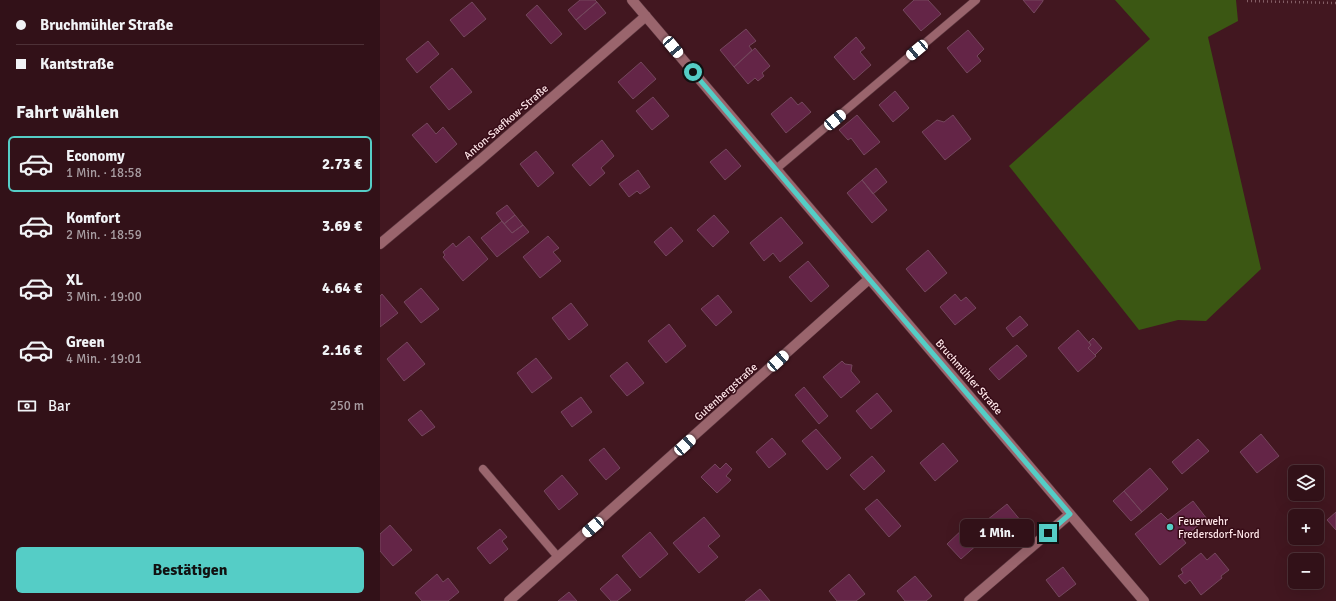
<!DOCTYPE html>
<html lang="de">
<head>
<meta charset="utf-8">
<style>
  :root { --surface:#321118; --page:#3d1f25; --text:#f1f3f6; --muted:#a89da2; --line:#4d3137; --accent:#55cdc6 }
  body { margin:0; font-family:Signika,sans-serif; background:var(--page); color:var(--text); height:100vh; display:flex; flex-direction:column; font-size:15px; white-space:nowrap }
  * { box-sizing:border-box; margin:0 }
  p { font-size:13px; color:var(--muted) }
  .icon { flex:none; width:22px; height:22px; fill:none; stroke:currentColor; stroke-width:2; stroke-linecap:round; stroke-linejoin:round }
  .map { position:relative; flex:1; overflow:hidden }
  .panel { display:flex; flex-direction:column; background:var(--surface); width:380px }
  .panel>* { flex:none }
  .guide { display:grid; align-content:center; height:88px; padding:0 16px; background:var(--surface) }
  .controls { position:absolute; left:908px; top:465px; display:grid; gap:8px }
  .controls a { display:grid; place-items:center; width:36px; height:36px; border-radius:6px; background:var(--surface); box-shadow:0 4px 16px #0002,0 0 0 1px var(--line); font-size:20px }
  .end { position:absolute; width:18px; height:18px; margin:-9px; border:5px solid #55cdc6; background:#111; box-shadow:0 0 0 2px #111 }
  .from { border-radius:50% }
  .bubble { position:absolute; height:28px; border-radius:6px; background:var(--surface); box-shadow:0 4px 16px #0002,0 0 0 1px var(--line); font-size:13px; font-weight:700; line-height:28px; text-align:center }
  .car { position:absolute; width:12px; height:24px; margin:-12px -6px; border-radius:5px; box-shadow:0 0 3px 1px #0007; background:linear-gradient(#fff 24%,#345 0 40%,#fff 0 76%,#345 0 86%,#fff 0) }
  .guide b { display:flex; align-items:center; gap:14px; height:38px; font-size:15px }
  .guide b+b { border-top:1px solid var(--line) }
  .guide i { width:10px; height:10px; background:var(--text) }
  ul { padding:0; list-style:none }
  li { display:flex; align-items:center; gap:12px; height:56px; margin:0 8px 6px; padding:0 8px; border:2px solid transparent; border-radius:6px }
  li div { flex:1 }
  li b { display:block; font-size:15px }
  li em { font-style:normal; font-weight:700 }
  li.selected { border-color:var(--accent) }
  li>.icon { width:36px; height:36px; stroke-width:1.5 }
  h2 { padding:0 16px; font-size:18px; line-height:48px }
  .pay { display:flex; align-items:center; gap:10px; height:44px; padding:0 16px; font-size:15px }
  .pay p { margin-inline-start:auto }
  .action { display:flex; gap:8px; margin-top:auto; padding:8px 16px }
  .action a { flex:1; height:46px; border-radius:6px; background:var(--accent); color:#111; font-size:16px; font-weight:700; line-height:46px; text-align:center }
  main { display:flex; flex:1; min-height:0 }
  .map>svg:first-child { display:block }
  .forest { fill:#3b5713 }
  .building { fill:#642547; stroke:#74475d }
  .lines { fill:none; stroke-linecap:round; stroke-linejoin:round }
  .lane-casing { stroke:#5b373f; stroke-width:9 }
  .street-casing { stroke:#5b373f; stroke-width:11 }
  .path { stroke:#845f66; stroke-width:2.5; stroke-dasharray:1 3; stroke-linecap:butt }
  .lane { stroke:#9a656d; stroke-width:8 }
  .street { stroke:#9a656d; stroke-width:10 }
  .route { stroke:#55cdc6; stroke-width:5 }
  .poi-dot { fill:#55cdc6; stroke:#370c17; stroke-width:1.5 }
  .labels { text-anchor:middle; dominant-baseline:central; stroke-width:3; stroke-linejoin:round; paint-order:stroke }
  .street-label { font-size:11px; fill:#fee5e8; stroke:#370c17 }
  .poi-label { font-size:11px; fill:#fee5e8; stroke:#370c17; text-anchor:start }
</style>
</head>
<body>
<main>
<section class="panel">
<div class="guide">
<b><i class="from"></i>Bruchmühler Straße</b>
<b><i></i>Kantstraße</b>
</div>
<h2>Fahrt wählen</h2>
<ul>
<li class="selected"><svg class="icon" aria-label="car" viewBox="0 0 24 24"><path d="M5 17H2v-5l4-1 3-4h7l3 4 3 1v5h-3M9 17h6M6 11h13"/><circle cx="7" cy="17" r="2"/><circle cx="17" cy="17" r="2"/></svg><div><b>Economy</b><p>1 Min. · 18:58</p></div><em>2.73 €</em></li>
<li><svg class="icon" aria-label="car" viewBox="0 0 24 24"><path d="M5 17H2v-5l4-1 3-4h7l3 4 3 1v5h-3M9 17h6M6 11h13"/><circle cx="7" cy="17" r="2"/><circle cx="17" cy="17" r="2"/></svg><div><b>Komfort</b><p>2 Min. · 18:59</p></div><em>3.69 €</em></li>
<li><svg class="icon" aria-label="car" viewBox="0 0 24 24"><path d="M5 17H2v-5l4-1 3-4h7l3 4 3 1v5h-3M9 17h6M6 11h13"/><circle cx="7" cy="17" r="2"/><circle cx="17" cy="17" r="2"/></svg><div><b>XL</b><p>3 Min. · 19:00</p></div><em>4.64 €</em></li>
<li><svg class="icon" aria-label="car" viewBox="0 0 24 24"><path d="M5 17H2v-5l4-1 3-4h7l3 4 3 1v5h-3M9 17h6M6 11h13"/><circle cx="7" cy="17" r="2"/><circle cx="17" cy="17" r="2"/></svg><div><b>Green</b><p>4 Min. · 19:01</p></div><em>2.16 €</em></li>
</ul>
<div class="pay"><svg class="icon" aria-label="cash" viewBox="0 0 24 24"><path d="M3 7h18v10H3z"/><circle cx="12" cy="12" r="2"/></svg>Bar<p>250 m</p></div>
<div class="action"><a>Bestätigen</a></div>
</section>
<div class="map">
<svg width="956" height="601" viewBox="0 0 956 601">
  <rect width="100%" height="100%" fill="#421720"/>
  <!-- forest -->
  <path class="forest" d="M735,0H856L858,21L828,37L881,269L826,321L798,320L759,330L629,166L770,39Z"/>
  <!-- building -->
  <path class="building" d="M200,0H215L217,2L196,20L188,10Z
    M534,0H548L561,14L541,31L523,10Z
    M643,0H663V1L654,13Z
    M92,2L106,19L84,37L70,20Z
    M217,2L226,13L205,30L196,20Z
    M157,5L182,34L171,44L146,15Z
    M366,29L376,41L369,46L372,50L354,67L340,50Z
    M588,30L604,49L597,56L601,61L587,73L567,48Z
    M476,37L485,48L480,52L491,65L474,80L454,57Z
    M48,41L59,54L37,73L26,59Z
    M375,48L390,66L382,73L384,76L378,81L375,78L368,84L354,67Z
    M261,62L276,79L253,99L238,82Z
    M72,68L92,92L69,110L50,87Z
    M515,91L529,108L513,122L499,105Z
    M273,97L289,116L272,130L256,111Z
    M411,97L418,105L422,102L431,112L406,133L391,114Z
    M477,115L500,142L484,155L471,138L468,140L459,130Z
    M573,115L591,139L565,160L542,132L557,120L564,122Z
    M47,123L56,134L63,127L77,144L56,163L32,135Z
    M222,140L234,156L221,168L225,173L210,186L192,165Z
    M346,149L361,166L345,180L330,162Z
    M156,151L174,173L158,187L140,164Z
    M496,168L507,182L493,194L482,180Z
    M258,170L270,187L260,194L257,191L249,197L239,184Z
    M482,180L507,210L492,223L467,193Z
    M127,205L135,215L124,224L116,213Z
    M135,215L143,225L132,233L124,224Z
    M334,215L349,232L333,247L317,230Z
    M401,217L423,243L400,262L393,253L384,261L370,243Z
    M122,221L132,233L143,225L149,232L117,257L101,238Z
    M291,227L303,241L286,256L274,242Z
    M89,236L108,259L83,281L63,257L65,255L63,252L73,243L76,247Z
    M168,236L179,248L173,252L181,261L160,278L143,257Z
    M548,250L567,273L545,292L526,269Z
    M428,261L449,286L431,302L409,277Z
    M41,288L59,309L41,323L24,302Z
    M2,294L18,313L0,327V296Z
    M575,294L581,301L586,297L596,308L575,325L560,307Z
    M338,295L352,312L336,326L321,309Z
    M191,303L208,325L189,340L172,318Z
    M640,316L648,325L633,337L626,328Z
    M289,324L306,346L286,363L268,341Z
    M698,330L711,345L708,348L716,356L698,372L678,348Z
    M713,338L722,348L715,355L708,348L711,345L709,342Z
    M27,342L45,364L24,381L7,359Z
    M637,345L647,356L619,380L609,369Z
    M156,358L172,378L152,393L137,373Z
    M462,361L465,364L472,365L471,371L480,382L461,398L443,377Z
    M247,362L264,383L247,396L230,376Z
    M424,387L448,416L439,424L415,395Z
    M497,393L512,411L491,429L476,411Z
    M201,397L212,412L192,427L181,412Z
    M41,410L55,427L42,436L28,420Z
    M436,429L461,458L447,470L422,441Z
    M881,434L899,456L877,473L860,452Z
    M392,438L406,454L389,468L376,452Z
    M818,439L829,451L802,474L792,462Z
    M563,443L578,461L555,481L540,463Z
    M224,448L240,468L226,480L209,460Z
    M492,456L505,471L484,490L470,475Z
    M346,463L352,469L346,476L351,480L337,493L321,477L335,464L340,469Z
    M770,468L788,489L762,512L744,491Z
    M182,475L198,494L179,510L164,491Z
    M744,491L762,512L751,521L733,501Z
    M497,499L521,526L509,537L485,509Z
    M813,501L827,519L802,538L806,543L780,565L755,534L781,513L788,520Z
    M627,504L641,521L616,541L602,524Z
    M956,512V530L947,520Z
    M324,517L340,536L328,546L338,557L319,573L293,543Z
    M10,525L32,550L13,566L0,551V534Z
    M585,527L599,543L581,559L567,544Z
    M120,529L127,537L122,541L128,549L110,564L97,548Z
    M270,532L288,554L260,578L242,556Z
    M821,553L827,560L835,553L849,570L841,576L842,578L821,595L810,580L805,584L798,576L803,573L801,569Z
    M683,567L696,584L679,597L666,580Z
    M57,574L63,582L68,578L79,592L68,601H42L35,593Z
    M237,574L251,590L237,601H231L220,589Z
    M469,574L485,594L476,601H457L449,591Z
    M535,576L552,596L546,601H525L517,591Z
    M380,589L390,601H365Z
    M189,592L197,601H178Z"/>
  <g class="lines">
    <!-- lane casing -->
    <g class="lane-casing">
      <path id="lane" d="M396,169L596,0
        M103,469L178,557"/>
    </g>
    <!-- street casing -->
    <g class="street-casing">
      <path id="street" d="M252,0L764,601
        M0,244L99,161L266,16
        M129,601L489,279
        M589,601L690,514"/>
    </g>
    <!-- path -->
    <path class="path" d="M867,1L956,3"/>
    <!-- lane -->
    <use href="#lane" class="lane"/>
    <!-- street -->
    <use href="#street" class="street"/>
  </g>
  <g class="lines">
    <!-- route -->
    <path class="route" d="M313,72L489,279L690,514L668,533"/>
  </g>
  <!-- markers -->
  <circle class="poi-dot" cx="790" cy="527" r="4"/>
  <g class="labels">
    <!-- street labels -->
    <g class="street-label">
      <text transform="translate(126 122) rotate(-41)">Anton-Saefkow-Straße</text>
      <text transform="translate(589 377) rotate(49)">Bruchmühler Straße</text>
      <text transform="translate(346 392) rotate(-42)">Gutenbergstraße</text>
    </g>
    <!-- poi labels -->
    <g class="poi-label">
      <text x="798" y="521">Feuerwehr<tspan x="798" dy="13">Fredersdorf-Nord</tspan></text>
    </g>
  </g>
</svg>
<div class="controls">
<a><svg class="icon" aria-label="layers" viewBox="0 0 24 24"><path d="M12 4l9 5-9 5-9-5zM3 14l9 5 9-5"/></svg></a>
<a>+</a>
<a>−</a>
</div>
<i class="end from" style="left:313px;top:72px"></i>
<i class="end" style="left:668px;top:533px"></i>
<div class="bubble" style="left:580px;top:519px;width:74px">1 Min.</div>
<i class="car" style="left:293px;top:47px;rotate:140deg"></i>
<i class="car" style="left:537px;top:50px;rotate:230deg"></i>
<i class="car" style="left:455px;top:120px;rotate:50deg"></i>
<i class="car" style="left:398px;top:361px;rotate:48deg"></i>
<i class="car" style="left:305px;top:445px;rotate:48deg"></i>
<i class="car" style="left:213px;top:527px;rotate:229deg"></i>
</div>
</main>
</body>
</html>
